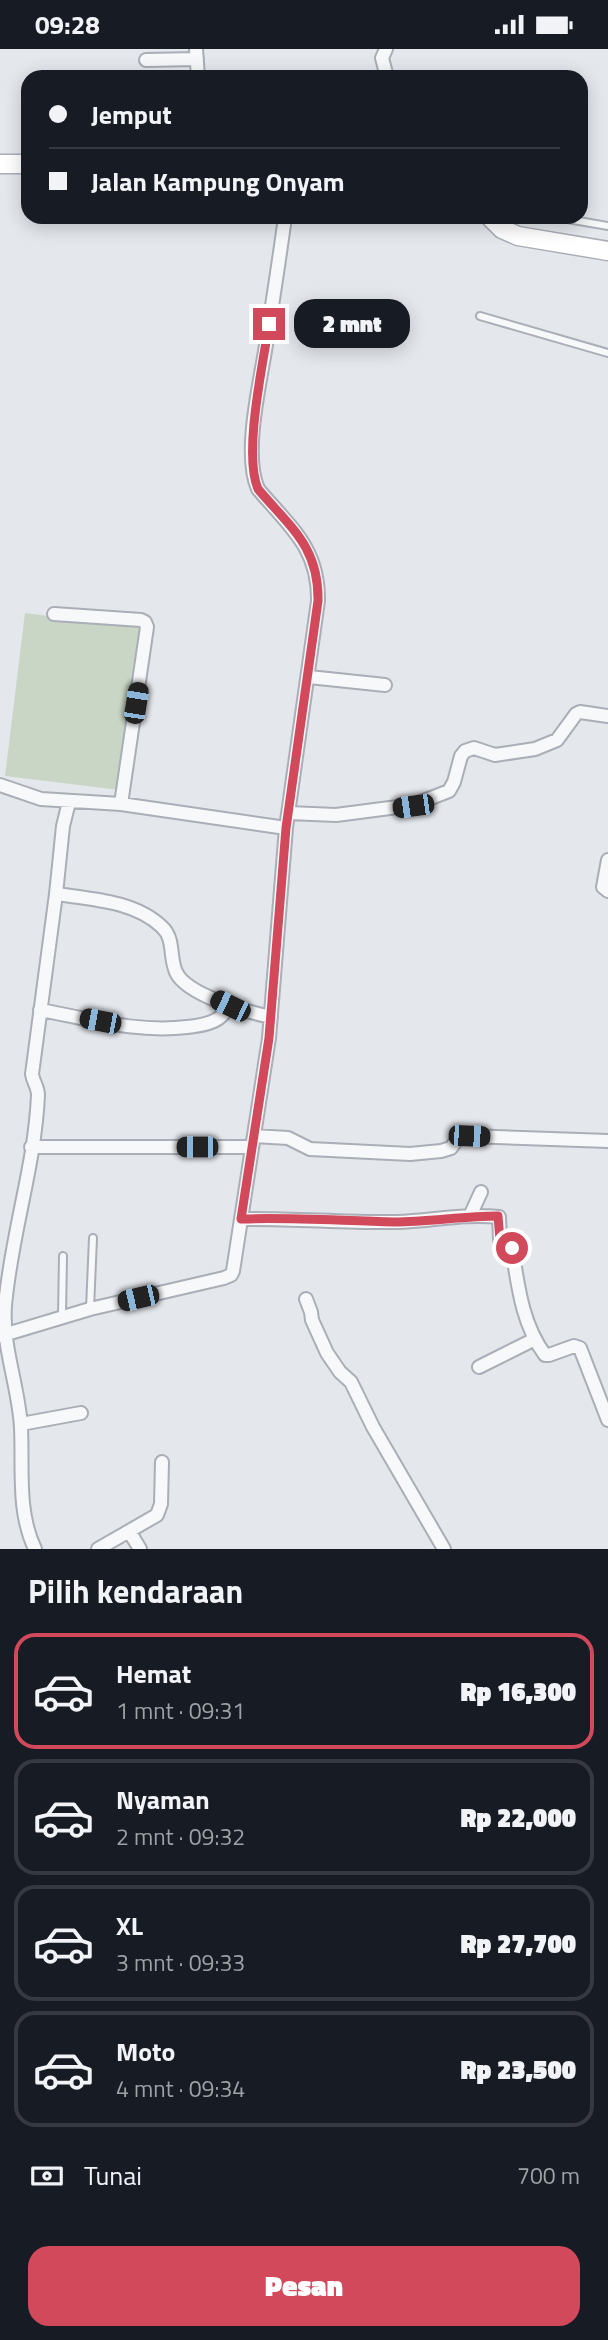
<!DOCTYPE html>
<html lang="id">
<head>
<meta charset="utf-8">
<style>
  :root { --surface:#171b24; --page:#242831; --text:#f1f3f6; --muted:#9ea1a6; --line:#363941; --accent:#d1495b }
  body { margin:0; font-family:"Titillium Web",sans-serif; background:var(--page); color:var(--text); height:100vh; display:flex; flex-direction:column; font-size:26px; white-space:nowrap }
  * { box-sizing:border-box; margin:0 }
  p { font-size:23px; color:var(--muted) }
  .icon { flex:none; width:38px; height:38px; fill:none; stroke:currentColor; stroke-width:2; stroke-linecap:round; stroke-linejoin:round }
  .map { position:relative; height:1500px; overflow:hidden }
  .sheet { display:flex; flex-direction:column; background:var(--surface); flex:1 }
  .sheet>* { flex:none }
  .top-card { position:absolute; left:21px; top:21px; width:567px; height:154px; border-radius:21px; box-shadow:0 4px 18px #0003; display:grid; align-content:center; height:154px; padding:0 28px; background:var(--surface) }
  .end { position:absolute; width:32px; height:32px; margin:-16px; border:9px solid #d1495b; background:#fff; box-shadow:0 0 0 4px #fff }
  .from { border-radius:50% }
  .bubble { position:absolute; height:49px; border-radius:21px; background:var(--surface); box-shadow:0 4px 18px #0003; font-size:23px; font-weight:800; line-height:49px; text-align:center }
  .car { position:absolute; width:21px; height:42px; margin:-21px -10px; border-radius:9px; box-shadow:0 0 5px 2px #0007; background:linear-gradient(#222 24%,#8ab4d8 0 40%,#222 0 76%,#8ab4d8 0 86%,#222 0) }
  .top-card b { display:flex; align-items:center; gap:24px; height:66px; font-size:26px }
  .top-card b+b { border-top:2px solid var(--line) }
  .top-card i { width:18px; height:18px; background:var(--text) }
  ul { padding:0; list-style:none }
  li { display:flex; align-items:center; gap:21px; height:116px; margin:0 14px 10px; padding:0 14px; border:4px solid var(--line); border-radius:21px }
  li div { flex:1 }
  li b { display:block; font-size:26px }
  li em { font-style:normal; font-weight:800 }
  li.on { border-color:var(--accent) }
  li>.icon { width:63px; height:63px; stroke-width:1.5 }
  h2 { padding:0 28px; font-size:32px; line-height:84px }
  .pay { display:flex; align-items:center; gap:18px; height:77px; padding:0 28px; font-size:26px }
  .pay p { margin-inline-start:auto }
  .button { display:flex; gap:14px; margin-top:auto; padding:14px 28px }
  .button a { flex:1; height:80px; border-radius:21px; background:var(--accent); color:#fff; font-size:28px; font-weight:800; line-height:80px; text-align:center }
  .status { display:flex; justify-content:space-between; align-items:center; height:49px; padding:0 35px; background:var(--surface); direction:ltr }
  .status svg { height:19px; fill:currentColor }
  .map>svg:first-child { display:block }
  .green { fill:#c9d6c5 }
  .lines { fill:none; stroke-linecap:round; stroke-linejoin:round }
  .lane-casing { stroke:#a9aeb7; stroke-width:10 }
  .street-casing { stroke:#a9aeb7; stroke-width:16 }
  .secondary-casing { stroke:#a9aeb7; stroke-width:21 }
  .lane { stroke:#f7f8fa; stroke-width:6 }
  .street { stroke:#f7f8fa; stroke-width:12 }
  .secondary { stroke:#fff; stroke-width:18 }
  .route { stroke:#d1495b; stroke-width:9 }
</style>
</head>
<body>
<div class="status"><b>09:28</b><svg viewBox="0 0 49 12"><path d="M0 12V9h3v3zM5 12V6h3v6zM10 12V3h3v9zM15 12V0h3v12zM26 1h20v11H26zM47 4h2v5h-2z"/></svg></div>
<div class="map">
<svg width="608" height="1500" viewBox="0 0 608 1500">
  <rect width="100%" height="100%" fill="#e4e7ec"/>
  <!-- green -->
  <path class="green" d="M25,564L141,579L120,741L5,727Z"/>
  <g class="lines">
    <!-- lane casing -->
    <g class="lane-casing">
      <path id="lane" d="M556,168L608,177
        M480,267L608,304
        M90,1260L93,1189
        M62,1267L63,1207"/>
    </g>
    <!-- street casing -->
    <g class="street-casing">
      <path id="street" d="M196,0L198,28
        M386,0L382,9L387,28
        M146,11L197,10
        M54,565L141,571L145,573L147,578L121,755
        M309,628L385,636
        M0,736L41,750L121,755L286,779
        M69,753L63,777L56,845C91,850 135,852 162,878C175,890 169,908 176,923C186,946 248,963 271,968
        M289,764L336,766L413,756L449,742L454,733L461,707L465,702L474,699L495,706L535,700L557,691L576,665L580,663L608,667
        M608,811L603,838L608,842
        M40,961C90,970 137,984 187,978C197,977 211,975 219,969C223,966 227,961 230,957
        M254,1087L288,1089L310,1100L410,1105L441,1102L451,1099L458,1089L469,1087L608,1092
        M31,1098H252
        M470,1167L481,1143
        M241,1170C293,1169 345,1174 397,1173C431,1172 465,1164 499,1168L500,1191L509,1195L512,1199C518,1237 522,1275 545,1306H549L574,1297L580,1299L608,1371
        M306,1250L311,1263L312,1271L327,1304L340,1323L351,1333L373,1378L444,1500
        M0,1287L90,1260L224,1229L231,1226L233,1222L269,989L286,779L318,552C319,499 290,478 258,440C243,406 259,339 265,302C272,257 279,213 285,168
        M479,1318L535,1290
        M21,1375L81,1364
        M129,1482L140,1500
        M35,1500C17,1463 23,1419 21,1379C19,1338 2,1299 5,1257C11,1186 35,1117 38,1046C38,1038 33,1033 32,1025L56,845
        M98,1500L157,1466L161,1455L162,1413"/>
    </g>
    <!-- secondary casing -->
    <g class="secondary-casing">
      <path id="secondary" d="M0,115H28
        M490,168L502,180L518,187L608,202"/>
    </g>
    <!-- lane -->
    <use href="#lane" class="lane"/>
    <!-- street -->
    <use href="#street" class="street"/>
    <!-- secondary -->
    <use href="#secondary" class="secondary"/>
  </g>
  <g class="lines">
    <!-- route -->
    <path class="route" d="M269,275C263,315 243,405 258,440C291,479 319,498 318,552L286,779L269,989L241,1170C292,1168 343,1172 394,1173C429,1173 463,1167 498,1167L500,1191L511,1196L512,1199"/>
  </g>
</svg>
<i class="end from" style="left:512px;top:1199px"></i>
<i class="end" style="left:269px;top:275px"></i>
<div class="bubble" style="left:294px;top:250px;width:116px">2 mnt</div>
<i class="car" style="left:136px;top:654px;rotate:9deg"></i>
<i class="car" style="left:413px;top:757px;rotate:262deg"></i>
<i class="car" style="left:230px;top:957px;rotate:296deg"></i>
<i class="car" style="left:100px;top:972px;rotate:281deg"></i>
<i class="car" style="left:469px;top:1087px;rotate:92deg"></i>
<i class="car" style="left:197px;top:1098px;rotate:270deg"></i>
<i class="car" style="left:138px;top:1249px;rotate:257deg"></i>
<div class="top-card">
<b><i class="from"></i>Jemput</b>
<b><i></i>Jalan Kampung Onyam</b>
</div>
</div>
<section class="sheet">
<h2>Pilih kendaraan</h2>
<ul>
<li class="on"><svg class="icon" aria-label="car" viewBox="0 0 24 24"><path d="M5 17H2v-5l4-1 3-4h7l3 4 3 1v5h-3M9 17h6M6 11h13"/><circle cx="7" cy="17" r="2"/><circle cx="17" cy="17" r="2"/></svg><div><b>Hemat</b><p>1 mnt · 09:31</p></div><em>Rp 16,300</em></li>
<li><svg class="icon" aria-label="car" viewBox="0 0 24 24"><path d="M5 17H2v-5l4-1 3-4h7l3 4 3 1v5h-3M9 17h6M6 11h13"/><circle cx="7" cy="17" r="2"/><circle cx="17" cy="17" r="2"/></svg><div><b>Nyaman</b><p>2 mnt · 09:32</p></div><em>Rp 22,000</em></li>
<li><svg class="icon" aria-label="car" viewBox="0 0 24 24"><path d="M5 17H2v-5l4-1 3-4h7l3 4 3 1v5h-3M9 17h6M6 11h13"/><circle cx="7" cy="17" r="2"/><circle cx="17" cy="17" r="2"/></svg><div><b>XL</b><p>3 mnt · 09:33</p></div><em>Rp 27,700</em></li>
<li><svg class="icon" aria-label="car" viewBox="0 0 24 24"><path d="M5 17H2v-5l4-1 3-4h7l3 4 3 1v5h-3M9 17h6M6 11h13"/><circle cx="7" cy="17" r="2"/><circle cx="17" cy="17" r="2"/></svg><div><b>Moto</b><p>4 mnt · 09:34</p></div><em>Rp 23,500</em></li>
</ul>
<div class="pay"><svg class="icon" aria-label="cash" viewBox="0 0 24 24"><path d="M3 7h18v10H3z"/><circle cx="12" cy="12" r="2"/></svg>Tunai<p>700 m</p></div>
<div class="button"><a>Pesan</a></div>
</section>
</body>
</html>
